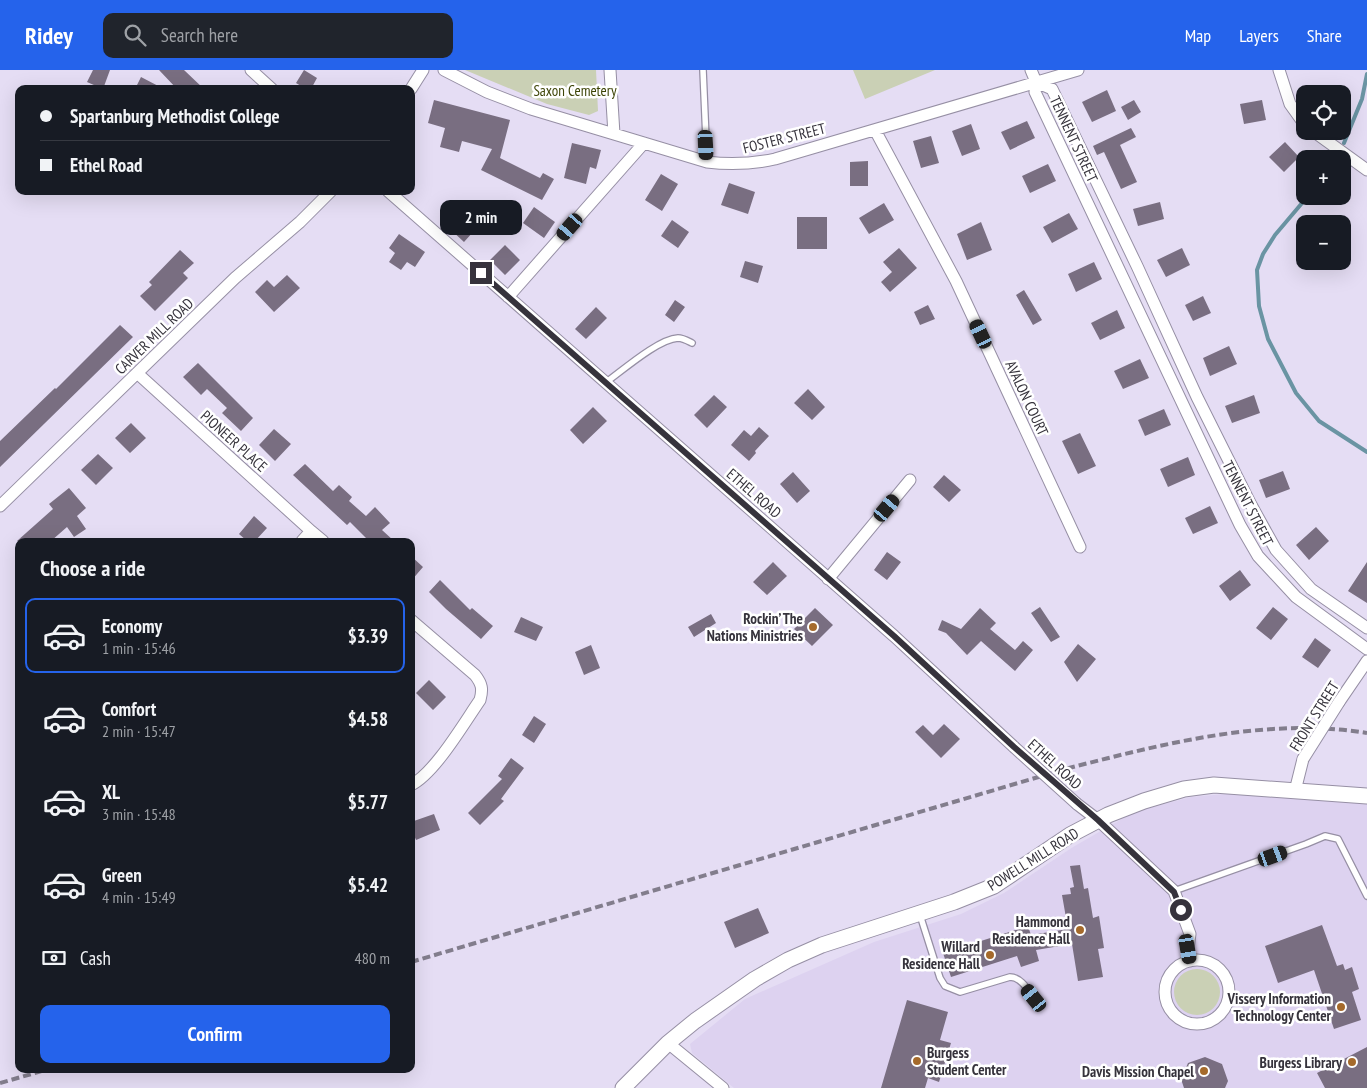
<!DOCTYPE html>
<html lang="en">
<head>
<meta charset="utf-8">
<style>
  :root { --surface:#171b24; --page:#20242c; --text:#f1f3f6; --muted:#9ea1a6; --line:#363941; --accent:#2563eb }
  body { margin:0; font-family:"PT Sans Narrow",sans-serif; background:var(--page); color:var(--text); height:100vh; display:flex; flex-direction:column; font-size:19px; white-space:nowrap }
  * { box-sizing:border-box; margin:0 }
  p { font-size:16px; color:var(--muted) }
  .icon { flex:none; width:28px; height:28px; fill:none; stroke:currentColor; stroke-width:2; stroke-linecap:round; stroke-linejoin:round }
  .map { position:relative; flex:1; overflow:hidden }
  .details { position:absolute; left:15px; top:468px; width:400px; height:535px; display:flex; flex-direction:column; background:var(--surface); border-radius:10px; box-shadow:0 5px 20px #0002 }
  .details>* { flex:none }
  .top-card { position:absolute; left:15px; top:15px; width:400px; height:110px; border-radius:10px; box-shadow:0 5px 20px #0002; display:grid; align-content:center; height:110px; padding:0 25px; background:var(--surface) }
  .fabs { position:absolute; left:1296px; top:15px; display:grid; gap:10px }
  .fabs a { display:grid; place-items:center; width:55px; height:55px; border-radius:10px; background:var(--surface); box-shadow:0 5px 20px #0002; font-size:25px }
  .end { position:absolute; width:22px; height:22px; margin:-11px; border:6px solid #36333c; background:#fff; box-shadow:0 0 0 2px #fff }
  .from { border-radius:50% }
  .bubble { position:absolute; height:35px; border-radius:10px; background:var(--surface); box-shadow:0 5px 20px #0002; font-size:16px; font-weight:800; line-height:35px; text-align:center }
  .car { position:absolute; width:15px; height:30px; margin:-15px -8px; border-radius:6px; box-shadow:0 0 4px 1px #0007; background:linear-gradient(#222 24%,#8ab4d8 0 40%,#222 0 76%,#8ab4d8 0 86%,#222 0) }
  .top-card b { display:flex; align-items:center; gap:18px; height:48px; font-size:19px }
  .top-card b+b { border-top:1px solid var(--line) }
  .top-card i { width:12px; height:12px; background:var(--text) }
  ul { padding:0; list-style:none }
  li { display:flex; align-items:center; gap:15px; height:75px; margin:0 10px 8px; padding:0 15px; border:2px solid transparent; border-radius:10px }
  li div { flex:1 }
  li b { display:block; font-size:19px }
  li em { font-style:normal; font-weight:800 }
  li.on { border-color:var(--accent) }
  li>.icon { width:45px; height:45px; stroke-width:1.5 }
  h2 { padding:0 25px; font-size:22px; line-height:60px }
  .pay { display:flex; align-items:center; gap:12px; height:55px; padding:0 25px; font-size:19px }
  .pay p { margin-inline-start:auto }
  .cta { display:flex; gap:10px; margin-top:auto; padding:10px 25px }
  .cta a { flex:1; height:58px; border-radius:10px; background:var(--accent); color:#fff; font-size:20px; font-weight:800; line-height:58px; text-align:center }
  header { display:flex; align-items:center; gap:30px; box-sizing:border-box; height:70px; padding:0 25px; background:var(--accent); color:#fff }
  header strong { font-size:24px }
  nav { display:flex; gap:28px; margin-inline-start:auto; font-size:18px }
  .search { width:350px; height:45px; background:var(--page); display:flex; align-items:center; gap:12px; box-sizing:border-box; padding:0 18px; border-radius:10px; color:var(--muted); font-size:19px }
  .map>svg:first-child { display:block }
  .built { fill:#ddd2f0 }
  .green { fill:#cad0b5 }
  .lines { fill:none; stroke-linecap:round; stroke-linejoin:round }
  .stream { stroke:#6a94a3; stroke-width:4 }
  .building { fill:#796e81 }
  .lane-casing { stroke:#968fa4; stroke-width:8 }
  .street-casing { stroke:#968fa4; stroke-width:13 }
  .secondary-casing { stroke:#968fa4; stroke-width:17 }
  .lane { stroke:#fff; stroke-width:5.5 }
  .street { stroke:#fff; stroke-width:11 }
  .secondary { stroke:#fff; stroke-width:15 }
  .rail { stroke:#827d8c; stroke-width:4; stroke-dasharray:8 4; stroke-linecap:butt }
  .street-bridge-casing { stroke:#968fa4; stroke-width:13; stroke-linecap:butt }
  .street-bridge { stroke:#fff; stroke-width:11 }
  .route { stroke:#36333c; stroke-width:6 }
  .poi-dot { fill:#a56a2b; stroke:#fff; stroke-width:2 }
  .labels { text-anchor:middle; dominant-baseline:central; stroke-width:5; stroke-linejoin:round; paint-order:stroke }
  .park-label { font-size:15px; fill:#3e4507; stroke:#fff }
  .street-label { font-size:15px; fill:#36333c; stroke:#fff }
  .poi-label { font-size:15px; font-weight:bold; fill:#36333c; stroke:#fff; text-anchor:end }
</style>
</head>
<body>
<header>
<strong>Ridey</strong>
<div class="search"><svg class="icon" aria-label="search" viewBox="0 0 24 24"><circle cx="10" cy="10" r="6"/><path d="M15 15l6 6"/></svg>Search here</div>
<nav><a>Map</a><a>Layers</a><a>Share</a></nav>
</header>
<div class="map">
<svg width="1367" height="1018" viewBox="0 0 1367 1018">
  <rect width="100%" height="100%" fill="#e5ddf4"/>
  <!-- built -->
  <path class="built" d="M1237,723L1367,733V1018H734L692,983L690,974L745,929L874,872L961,844L1004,823L1073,777L1134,742L1191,727Z"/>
  <!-- green -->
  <path class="green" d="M465,0H596L598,41L589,45L547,34Z
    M853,0H935L865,29Z
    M1174 922a23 23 0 1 1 46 0a23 23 0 1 1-46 0Z"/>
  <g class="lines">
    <!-- stream -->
    <path class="stream" d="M1344,73L1362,29L1367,4
      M1308,126L1275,165L1263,184L1257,200L1259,236L1268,269L1296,323L1319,351L1367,382"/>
  </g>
  <!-- building -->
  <path class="building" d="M93,0H110L103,19L87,12Z
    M159,0H184L204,19H177Z
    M304,0L317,8L311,19H306L296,13Z
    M141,7L164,19H135Z
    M1107,20L1116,41L1092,52L1082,32Z
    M434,30L510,50L500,88L540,108L543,103L554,109L542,130L481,100L492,79L462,71L459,82L440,77L445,58L428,53Z
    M1134,30L1141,42L1128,50L1121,37Z
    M1262,30L1266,50L1244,54L1240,34Z
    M1027,51L1035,68L1010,80L1001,62Z
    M971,54L980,79L962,86L952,61Z
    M1131,58L1136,67L1120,75L1137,112L1121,119L1104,82L1097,85L1093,76Z
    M931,66L939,93L921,98L913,71Z
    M1285,72L1299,87L1284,102L1269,87Z
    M572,73L601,80L596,99L590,97L586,114L564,108Z
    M868,91V116H850V92Z
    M1048,94L1056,111L1030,123L1022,106Z
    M661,104L678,114L662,141L645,130Z
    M729,113L755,122L748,144L721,135Z
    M1160,132L1164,149L1138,156L1133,139Z
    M884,133L894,150L869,164L859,148Z
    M534,137L555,152L544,168L523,153Z
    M468,139L482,152L464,172L450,159Z
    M1069,143L1078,159L1052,173L1043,157Z
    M797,147H827V179H797Z
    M672,150L689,162L678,178L661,166Z
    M981,152L992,180L967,190L957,164Z
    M399,164L425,182L415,197L407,192L401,200L389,192L395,183L389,178Z
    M505,175L520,190L505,205L490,190Z
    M899,178L917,198L890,222L881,212L892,202L883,192Z
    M1182,178L1190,195L1166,207L1157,190Z
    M180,180L194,193L183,203L188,208L155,241L140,226L152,215L149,212Z
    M745,191L763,196L758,213L740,207Z
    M1094,192L1102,209L1076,222L1068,204Z
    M287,205L300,218L274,242L255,222L267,210L274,217Z
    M1024,220L1042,250L1033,255L1016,225Z
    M1203,226L1211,243L1193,251L1185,235Z
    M675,230L685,237L674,252L665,245Z
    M928,235L935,249L920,255L914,242Z
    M596,237L607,248L586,269L575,259Z
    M1117,240L1125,258L1100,270L1091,253Z
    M120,255L133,267L0,397V371L55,318L56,319Z
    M1229,276L1237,294L1210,306L1203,288Z
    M1140,289L1149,308L1123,319L1114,301Z
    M198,293L253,348L241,361L222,343L227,338L207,319L201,325L183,307Z
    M808,319L825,337L812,350L794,333Z
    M714,325L727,337L707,358L694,345Z
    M1254,325L1260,343L1232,353L1225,336Z
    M593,337L607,351L583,374L570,360Z
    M1164,339L1171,355L1145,366L1138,350Z
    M131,353L146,368L130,383L115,368Z
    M759,357L769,366L755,381L756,383L749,391L731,375L744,360L751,366Z
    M274,359L291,374L275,391L259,375Z
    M1080,363L1096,396L1078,404L1062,371Z
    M98,384L113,398L96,415L81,400Z
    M1188,387L1195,405L1168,417L1160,399Z
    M305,394L333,421L339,415L352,427L349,431L366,446L375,437L390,453L382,460L394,471H369L350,452L347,455L293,405Z
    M1283,401L1290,419L1266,428L1259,410Z
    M793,402L810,421L797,433L780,414Z
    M944,405L961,420L949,432L933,417Z
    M69,418L86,438L77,446L86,459L74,467L67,457L51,471H17L53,439L49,434Z
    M1210,436L1218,453L1193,464L1185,448Z
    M254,446L267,458L255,471H247L239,464Z
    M1316,457L1329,471L1309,490L1296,475Z
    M887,482L901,492L887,510L874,500Z
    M411,486L423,497L411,511Z
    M773,492L787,506L767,525L753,512Z
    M1367,492V533L1348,521Z
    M1240,500L1251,515L1230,531L1219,516Z
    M440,510L470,540L472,538L493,556L481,569L446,539L429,522Z
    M1040,537L1060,567L1051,572L1031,543Z
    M1273,537L1288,549L1271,570L1256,558Z
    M815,538L833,555L812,576L794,559Z
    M980,538L996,553L990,559L1015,580L1023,571L1033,580L1015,601L981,571L967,585L946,563L938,560L942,550L961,559Z
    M711,544L716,553L694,567L688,557Z
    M521,547L543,557L536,571L514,562Z
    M1315,568L1331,580L1318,598L1302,587Z
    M1078,574L1096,589L1077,612L1064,592Z
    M591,575L600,598L584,605L575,582Z
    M429,610L446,627L433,640L416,623Z
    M534,646L546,654L534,673L522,665Z
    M944,654L960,669L941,688L915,662L923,655L933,665Z
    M511,688L524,698L501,729L504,731L480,755L468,743L502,709L498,706Z
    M434,744L440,760L416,770L411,758V752Z
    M1080,795L1084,819L1088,818L1093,848L1099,846L1104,878L1098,879L1103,907L1078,911L1072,874L1036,880L1039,891L1021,897L1017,886L951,907L943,883L1028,856L1031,865L1068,859L1062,825L1071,824L1070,818L1074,817L1070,796Z
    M758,838L769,863L735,878L724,852Z
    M1322,855L1337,896L1343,894L1345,900L1352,897L1359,919L1352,922L1361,950L1334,959L1314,900L1278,913L1265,876Z
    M907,930L948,942L940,970L951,973L939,1012L928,1008L925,1018H881Z
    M1367,977V1018H1325L1317,1003Z
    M1205,987L1222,994L1228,1011L1225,1018H1184L1181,1009L1188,993Z"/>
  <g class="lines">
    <!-- lane casing -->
    <g class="lane-casing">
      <path id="lane" d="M703,0L707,92
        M605,313C622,301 658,269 678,268C683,268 688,271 692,273
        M1174,821L1306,774L1325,766L1338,769L1367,826
        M920,845L940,908L945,916L960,922L1010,907C1021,907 1028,920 1034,928"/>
    </g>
    <!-- street casing -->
    <g class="street-casing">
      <path id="street" d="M251,0L272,19
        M444,0L487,22L531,39L707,92C731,95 752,94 775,89L1078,0
        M610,0L614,64
        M1031,0L1036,12
        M1279,0L1290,34L1305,55
        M1036,12L1035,22L1240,455L1258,486L1296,527L1367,579
        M1036,12L1052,19L1137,196L1197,327L1250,433L1276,480L1311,519L1367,558
        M411,19L423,0
        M875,60L956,211L1080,477
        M1313,61L1367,100
        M388,121L894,566L1014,677
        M508,227L644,73
        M137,303L311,461
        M0,436L235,208L300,152L331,121
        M302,471L311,461L323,471
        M828,509L910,410
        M411,550L475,605C482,614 483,619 480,630C464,653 435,703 411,715
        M1339,632L1367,591
        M1295,721L1303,689
        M1077,734L1098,750L1174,821L1190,864L1188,879L1190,891
        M1165 922a32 32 0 1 1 64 0a32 32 0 1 1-64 0Z
        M668,973L723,1018"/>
    </g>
    <!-- secondary casing -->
    <g class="secondary-casing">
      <path id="secondary" d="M623,1018L668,973L695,951L755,909L788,890L822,875L954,832L994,816L1070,765L1108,745L1144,731L1184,719L1214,715L1367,726"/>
    </g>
    <!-- lane -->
    <use href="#lane" class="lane"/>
    <!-- street -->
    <use href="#street" class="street"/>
    <!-- secondary -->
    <use href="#secondary" class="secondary"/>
    <!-- rail -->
    <path class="rail" d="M411,892L1069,698C1167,673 1266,647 1367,663
      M0,1013L49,999"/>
    <!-- street-bridge casing -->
    <g class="street-bridge-casing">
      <path id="street-bridge" d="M1014,677L1077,734
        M1303,689L1339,632"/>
    </g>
    <!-- street-bridge -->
    <use href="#street-bridge" class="street-bridge"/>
  </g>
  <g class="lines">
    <!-- route -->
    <path class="route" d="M481,203L894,566L1014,677L1098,750L1174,822L1181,840"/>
  </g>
  <!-- markers -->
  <g class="poi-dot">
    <circle cx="813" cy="557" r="5"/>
    <circle cx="1080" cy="860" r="5"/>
    <circle cx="990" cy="885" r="5"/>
    <circle cx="1341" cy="937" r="5"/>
    <circle cx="917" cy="991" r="5"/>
    <circle cx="1352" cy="992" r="5"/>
    <circle cx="1204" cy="1001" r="5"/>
  </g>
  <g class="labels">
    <!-- park labels -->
    <g class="park-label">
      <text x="575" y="20">Saxon Cemetery</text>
    </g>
    <!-- street labels -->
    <g class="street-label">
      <text transform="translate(784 68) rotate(-14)">FOSTER STREET</text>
      <text transform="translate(1074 69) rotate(65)">TENNENT STREET</text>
      <text transform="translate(154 266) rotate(-44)">CARVER MILL ROAD</text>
      <text transform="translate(1027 328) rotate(65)">AVALON COURT</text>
      <text transform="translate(234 371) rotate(42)">PIONEER PLACE</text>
      <text transform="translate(754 423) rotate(41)">ETHEL ROAD</text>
      <text transform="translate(1248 433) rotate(63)">TENNENT STREET</text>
      <text transform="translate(1314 646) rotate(-58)">FRONT STREET</text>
      <text transform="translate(1055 694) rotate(42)">ETHEL ROAD</text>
      <text transform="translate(1033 789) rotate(-32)">POWELL MILL ROAD</text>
    </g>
    <!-- poi labels -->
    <g class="poi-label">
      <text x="803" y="548">Rockin’ The<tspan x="803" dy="17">Nations Ministries</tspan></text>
      <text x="1070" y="851">Hammond<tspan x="1070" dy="17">Residence Hall</tspan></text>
      <text x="980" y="876">Willard<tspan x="980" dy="17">Residence Hall</tspan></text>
      <text x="1331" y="928">Vissery Information<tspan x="1331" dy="17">Technology Center</tspan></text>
      <text x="927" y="982" text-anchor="start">Burgess<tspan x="927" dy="17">Student Center</tspan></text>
      <text x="1342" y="992">Burgess Library</text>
      <text x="1194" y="1001">Davis Mission Chapel</text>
    </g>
  </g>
</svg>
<div class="fabs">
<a><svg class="icon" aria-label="locate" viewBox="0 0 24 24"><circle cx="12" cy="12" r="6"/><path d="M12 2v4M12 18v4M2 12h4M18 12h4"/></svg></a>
<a>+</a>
<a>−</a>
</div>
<i class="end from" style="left:1181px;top:840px"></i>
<i class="end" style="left:481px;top:203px"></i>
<div class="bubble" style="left:440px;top:130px;width:82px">2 min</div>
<i class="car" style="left:706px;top:75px;rotate:177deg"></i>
<i class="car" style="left:570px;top:157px;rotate:221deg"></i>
<i class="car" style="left:981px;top:264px;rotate:335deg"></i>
<i class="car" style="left:887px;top:438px;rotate:40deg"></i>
<i class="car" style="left:1273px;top:786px;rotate:70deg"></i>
<i class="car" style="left:1188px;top:879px;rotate:170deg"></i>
<i class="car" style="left:1034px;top:928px;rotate:321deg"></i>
<div class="top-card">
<b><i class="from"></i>Spartanburg Methodist College</b>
<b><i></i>Ethel Road</b>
</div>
<section class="details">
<h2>Choose a ride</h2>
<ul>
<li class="on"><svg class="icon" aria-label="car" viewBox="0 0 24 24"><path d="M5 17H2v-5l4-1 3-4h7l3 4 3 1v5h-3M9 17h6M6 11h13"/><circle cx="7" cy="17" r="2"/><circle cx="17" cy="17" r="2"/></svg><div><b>Economy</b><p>1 min · 15:46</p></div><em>$3.39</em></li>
<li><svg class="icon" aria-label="car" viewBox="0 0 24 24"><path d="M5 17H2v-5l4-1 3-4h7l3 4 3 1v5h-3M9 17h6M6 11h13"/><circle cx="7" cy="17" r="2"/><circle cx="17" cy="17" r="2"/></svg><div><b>Comfort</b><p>2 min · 15:47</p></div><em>$4.58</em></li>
<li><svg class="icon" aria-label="car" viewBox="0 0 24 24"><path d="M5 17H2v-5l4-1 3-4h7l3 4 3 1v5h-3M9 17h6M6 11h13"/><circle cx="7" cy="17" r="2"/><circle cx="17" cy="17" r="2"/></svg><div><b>XL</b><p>3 min · 15:48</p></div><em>$5.77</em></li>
<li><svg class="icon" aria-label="car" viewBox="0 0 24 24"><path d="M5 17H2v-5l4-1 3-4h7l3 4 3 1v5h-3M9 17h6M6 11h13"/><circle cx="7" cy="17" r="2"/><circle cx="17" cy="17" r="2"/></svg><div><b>Green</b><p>4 min · 15:49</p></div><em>$5.42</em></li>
</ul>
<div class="pay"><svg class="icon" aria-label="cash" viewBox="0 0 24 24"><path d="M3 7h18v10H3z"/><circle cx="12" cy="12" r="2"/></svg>Cash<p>480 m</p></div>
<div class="cta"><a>Confirm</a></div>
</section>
</div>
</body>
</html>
